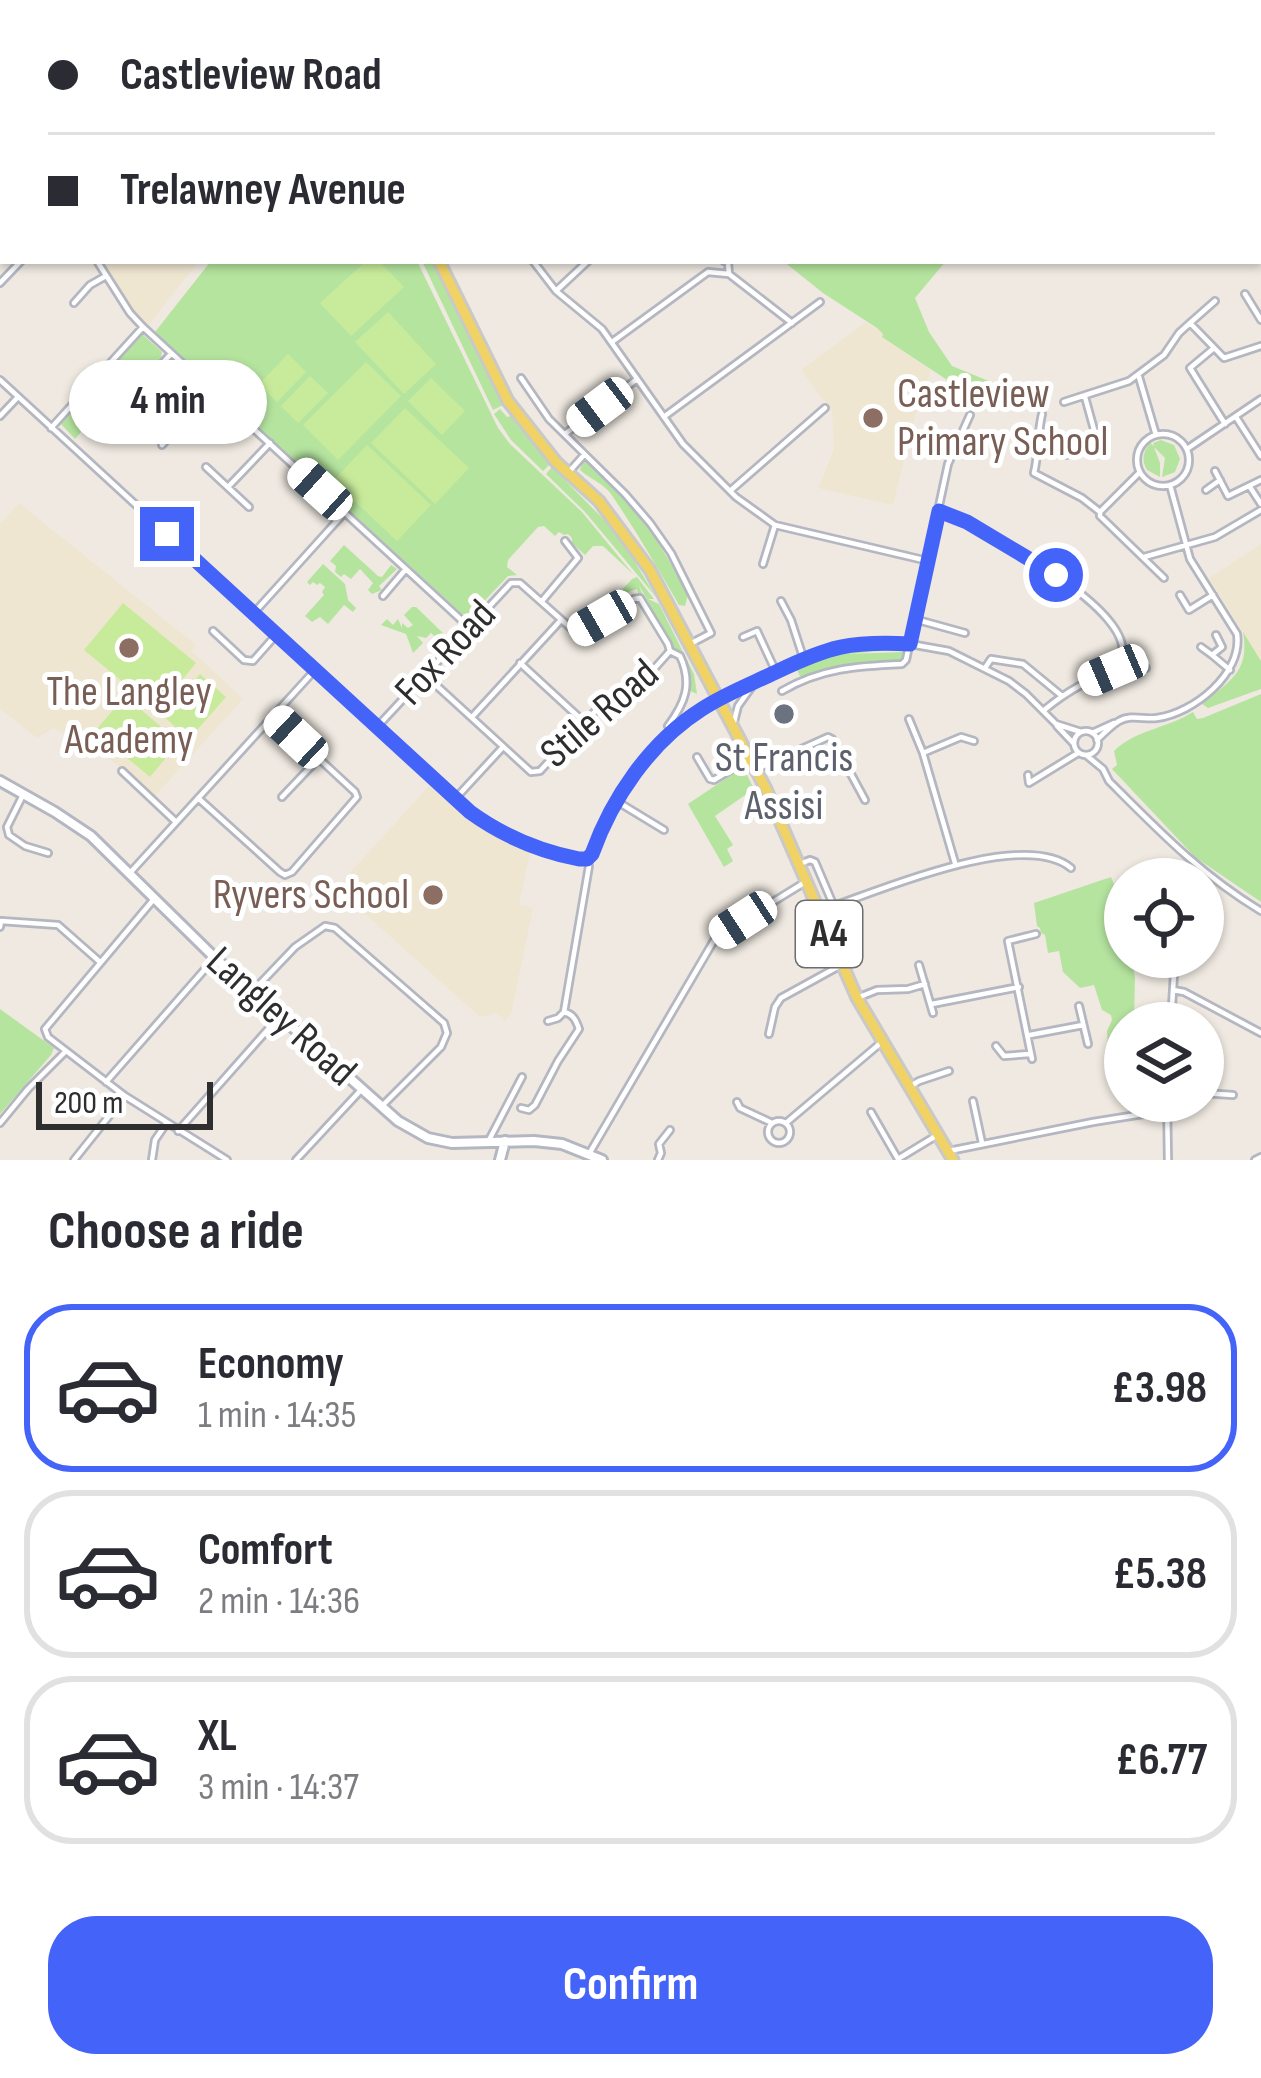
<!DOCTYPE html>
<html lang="en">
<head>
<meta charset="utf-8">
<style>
  :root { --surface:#fff; --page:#f2f2f3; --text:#2b2b33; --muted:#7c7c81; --line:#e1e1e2; --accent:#4463f8 }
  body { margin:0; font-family:"Sofia Sans Condensed",sans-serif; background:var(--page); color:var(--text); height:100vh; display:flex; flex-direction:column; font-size:45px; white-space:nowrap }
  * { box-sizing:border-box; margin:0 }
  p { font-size:39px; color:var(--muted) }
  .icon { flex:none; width:66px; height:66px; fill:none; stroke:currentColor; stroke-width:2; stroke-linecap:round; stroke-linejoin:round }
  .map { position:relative; height:1160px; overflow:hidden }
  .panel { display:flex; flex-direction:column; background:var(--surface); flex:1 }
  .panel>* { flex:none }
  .top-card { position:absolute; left:0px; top:0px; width:1263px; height:264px; box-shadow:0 3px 9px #0004; display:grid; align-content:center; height:264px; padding:0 48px; background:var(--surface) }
  .buttons { position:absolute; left:1104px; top:858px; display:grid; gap:24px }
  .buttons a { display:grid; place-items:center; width:120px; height:120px; border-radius:50%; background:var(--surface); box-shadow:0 3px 9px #0004; font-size:60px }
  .scale { position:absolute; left:36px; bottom:30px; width:177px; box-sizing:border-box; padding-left:12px; border:6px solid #2e2e2e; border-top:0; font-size:33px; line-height:42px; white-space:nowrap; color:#2e2e2e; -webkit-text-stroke:9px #fff; paint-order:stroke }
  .end { position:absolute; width:54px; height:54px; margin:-27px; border:15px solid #4463f8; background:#fff; box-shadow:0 0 0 6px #fff }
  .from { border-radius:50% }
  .bubble { position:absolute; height:84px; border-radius:42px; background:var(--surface); box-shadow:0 3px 9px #0004; font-size:39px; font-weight:700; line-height:84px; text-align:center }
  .car { position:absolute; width:36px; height:72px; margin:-36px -18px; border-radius:15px; box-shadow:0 0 9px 3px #0007; background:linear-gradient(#fff 24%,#345 0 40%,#fff 0 76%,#345 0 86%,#fff 0) }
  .top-card b { display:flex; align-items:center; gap:42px; height:114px; font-size:45px }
  .top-card b+b { border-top:3px solid var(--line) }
  .top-card i { width:30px; height:30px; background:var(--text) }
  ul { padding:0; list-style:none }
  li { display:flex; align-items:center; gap:36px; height:168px; margin:0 24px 18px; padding:0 24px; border:6px solid var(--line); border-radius:48px }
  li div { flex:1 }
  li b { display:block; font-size:45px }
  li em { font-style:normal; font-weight:700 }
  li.active { border-color:var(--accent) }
  li>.icon { width:108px; height:108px; stroke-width:1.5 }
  h2 { padding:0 48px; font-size:54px; line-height:144px }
  .action { display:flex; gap:24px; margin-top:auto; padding:24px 48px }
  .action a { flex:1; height:138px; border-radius:48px; background:var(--accent); color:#fff; font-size:48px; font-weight:700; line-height:138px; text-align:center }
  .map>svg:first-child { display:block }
  .education { fill:#efe6d1 }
  .green { fill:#b5e49f }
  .pitch { fill:#c7eb9b }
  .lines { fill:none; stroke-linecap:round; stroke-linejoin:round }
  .street-casing { stroke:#b4b7c1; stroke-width:10 }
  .secondary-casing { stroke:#b4b7c1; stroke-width:14 }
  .primary-casing { stroke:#c9c9c9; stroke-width:15 }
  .street { stroke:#fff; stroke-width:4.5 }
  .secondary { stroke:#fff; stroke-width:8 }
  .primary { stroke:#f0d265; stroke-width:9 }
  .route { stroke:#4463f8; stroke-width:15 }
  .education-dot { fill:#8d6e63; stroke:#fff; stroke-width:4.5 }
  .worship-dot { fill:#6b7280; stroke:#fff; stroke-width:4.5 }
  .labels { text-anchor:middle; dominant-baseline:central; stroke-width:10; stroke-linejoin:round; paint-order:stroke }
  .shield { fill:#fff; stroke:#6d6d6d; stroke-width:3 }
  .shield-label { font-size:39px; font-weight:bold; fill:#2e2e2e }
  .education-label { font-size:42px; fill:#785e54; stroke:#fff; text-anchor:start }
  .street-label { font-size:42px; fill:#2e2e2e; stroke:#fff }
  .worship-label { font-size:42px; fill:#5b616d; stroke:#fff }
</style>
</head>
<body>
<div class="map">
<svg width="1261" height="1160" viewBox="0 0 1261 1160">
  <rect width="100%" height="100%" fill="#efe9e1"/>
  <!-- education -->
  <path class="education" d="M102,261H199L148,326L131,310Z
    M866,322L884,334L883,337L931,370L913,423L893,505L818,488L834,450L832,411L801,370Z
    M19,503L196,645L192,651L243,699L155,796L134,776L95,750L53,728L37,738L0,709V524Z
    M1261,544V661L1209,578Z
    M430,785L485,831L530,852L519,905L533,908L511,1014L505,1021L495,1012L488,1016H479L336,888Z"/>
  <!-- green -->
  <path class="green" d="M454,0H1168L1165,3H457Z
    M211,261H417L498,428L510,444L582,512L633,574L603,546H593L585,555L572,543V538L568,534L564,535L559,532L555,536L544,526L538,527L508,560L507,567L517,575L508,576L473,613L462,614L155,332Z
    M422,261H433L503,405L493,410Z
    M783,261H946L915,298L929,332L952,366L1030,398L979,389L973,397L882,337L883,334L877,328L823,293Z
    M142,334L162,352L161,357L145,374H138L141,370L136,366L126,376L132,381L136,377L138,381L131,390L123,384L75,439L59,422L63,417L66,419L106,375L104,370L135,335Z
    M500,409L507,417L511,416L550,464L543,471L511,440L494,414Z
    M1161,440L1174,445L1180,459L1175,472L1162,477L1165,458L1154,447L1160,463V477L1147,470C1141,460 1143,452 1150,443L1154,446L1153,443Z
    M586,461C630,488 664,551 688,595L685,606L679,605C657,567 635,529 611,494C603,483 590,479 580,470L582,463Z
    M552,467L618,534L656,597L585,512L546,474Z
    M344,545L378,576L382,577L391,565L397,569L379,586L382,590L372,594L368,590L373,583L360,569L351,579L344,574L341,577L335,572L336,566L330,561Z
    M323,564L345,584L348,600L356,608L353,612L344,605L328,624L320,617L312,622L305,616L324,595L322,592L325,587L320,583L317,585L313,582L310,585L307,582Z
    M637,577L654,599H648L659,604L694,674L697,694L688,690C689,677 684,659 675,651L639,585L642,594L638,593L637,589L625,593L627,597L605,608L632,579Z
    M412,607H416L444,634L439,640L431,633L426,638L417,636L423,643L413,653L406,634L381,625L387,619L393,625L398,619L402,628V623L408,628L413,625L404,615Z
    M1243,632L1261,661V689L1208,708L1202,704C1230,680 1250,672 1243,632Z
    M875,646L902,647L904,649L845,654L905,652V655L899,662L861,663L806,678L800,676L797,670L803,668H797L799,664L837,649Z
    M1261,694V902L1195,857L1112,769L1117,765L1114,751C1135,730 1168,728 1193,712L1197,719L1203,718Z
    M743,767L754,789L715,816L733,845L727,849L733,861L724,867L688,804Z
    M1111,877C1123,903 1125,929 1125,957H1131L1135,977L1134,1023H1125V1078H1123V1054L1117,1047H1108L1107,1031L1112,1020L1111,1015L1102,1010L1094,985L1080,988L1063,972L1059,951L1048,953L1045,935L1041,933L1040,928L1037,926L1034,903Z
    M0,1009L54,1048L51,1055L0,1114Z"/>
  <!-- pitch -->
  <path class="pitch" d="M366,261H379L404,287L351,336L320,303Z
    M388,312L436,364L404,394L355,342Z
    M288,354L306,372L277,402L259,384Z
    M366,362L401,396L338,460L303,425Z
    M310,376L328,393L298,423L281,406Z
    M431,378L465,411L442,435L408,401Z
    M405,408L469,468L435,504L371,443Z
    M367,445L431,505L397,541L333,481Z
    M123,603L196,663L157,710L84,650Z
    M200,674L226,697L189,739L163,716Z
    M125,696L179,742L150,777L95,731Z"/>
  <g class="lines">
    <!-- street casing -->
    <g class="street-casing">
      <path id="street" d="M63,0L65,3
        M391,0L393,3
        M10,3L11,0
        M0,18L3,16
        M0,76L3,87
        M0,105L3,104
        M97,261L130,313L143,327L470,628
        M533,261L556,291L602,329L683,444L736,497L775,525L928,561
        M724,261L728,263L729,274
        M0,283L21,261
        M557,290L588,261
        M1245,294L1261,320
        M74,303L90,285L106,276
        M1190,323L1215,301
        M612,342L708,272L729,274L792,323
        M1214,348L1190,368L1225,424
        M132,369L145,382
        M1139,377L1156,435
        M521,378L549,419L625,494L650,523L671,553L711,633L690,644
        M0,380L470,812C503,836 545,857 587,859
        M138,389L171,354
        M1064,402L1129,381L1164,355L1179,333L1190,323L1224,358L1261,346
        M1042,414C1037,436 1039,452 1034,473L1082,498L1100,512V516L1164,578
        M0,416L18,397
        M665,416L820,302
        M1236,417L1261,456
        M51,428L143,327
        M565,434L637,379
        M1137 460a26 26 0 1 1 52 0a26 26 0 1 1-52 0Z
        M162,445L210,391
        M1187,449L1261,399
        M1040,452L1066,455L1098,444L1085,397
        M206,467L249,507
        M1215,471L1228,496L1261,480
        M568,473L584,455
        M228,487L270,443
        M1250,487L1261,504
        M1206,490L1220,480
        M730,491L825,408
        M939,511C976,526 1145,612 1120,661C1112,675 1094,677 1081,685C1068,692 1055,701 1043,711
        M1100,512L1138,474
        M1144,557L1215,537L1261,510
        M763,564L775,525
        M1180,595L1189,610L1213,595
        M383,596L406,569
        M542,601L578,558L565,541
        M781,601L791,620L803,657
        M253,614L345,512
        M918,620L965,633
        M213,631L244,660L253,661L276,635
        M743,637L757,631L776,672
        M1201,647L1212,655L1222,647L1216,635
        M670,651L680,656C693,684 685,703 668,726L673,731
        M1123,653L1140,661L1146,668
        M1212,655L1230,670
        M520,663L584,722
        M985,668L991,659L1023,664L1062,696
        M782,691C821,668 858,666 902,664L906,660L948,464L970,415
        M472,717L561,620
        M909,719L923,753L955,863
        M734,722L738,706L753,685
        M1057,726L1074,744
        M377,727L511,583H520L573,630H580L634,599L640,598L668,644L670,651L637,688L600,706L540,771L531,772L425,675
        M1074 743a12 12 0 1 1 24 0a12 12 0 1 1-24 0Z
        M1092,733L1114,723
        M1097,740C1103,734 1112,725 1119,721C1131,714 1145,720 1157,718C1194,713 1243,673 1237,634L1190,559L1170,485
        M923,753L961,737L974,741
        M1086,755L1103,769L1109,781C1157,829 1202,876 1261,911
        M697,757L710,779L714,780L750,758
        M759,768L828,737L832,739L865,800
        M122,771L175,821
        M1028,775L1029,783L1078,753
        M23,795L7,827L9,835L25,846L48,853
        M282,797L319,758
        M198,798L280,872L285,875L292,872L357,797L355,792L273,716
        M455,799L503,747
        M618,802L664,830
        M800,864L810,860L815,862L850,944L849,949L841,955
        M129,874L315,670
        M154,899L45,1029L48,1037L125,1096L227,1160
        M834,906C885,888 1025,829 1071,868
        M0,927L1,921L58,925L100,962
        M919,965L933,1013
        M1173,990L1184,992L1261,1033
        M252,992L295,947L325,926L335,928L444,1023L447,1033L441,1047L381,1107
        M857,998L877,990L908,989L925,984
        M932,1004L1019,987
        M1079,1006L1088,1044
        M564,1012L589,866L587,859L626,785L645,760L687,719L708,705L757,680L833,646L877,642L910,644L949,651L1009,681L1026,694L1056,724L1081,732
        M1171,1023L1175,957
        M769,1034L775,1007L781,998L841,965
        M1030,1035L1083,1025
        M996,1046L1004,1056L1030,1054
        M1032,1059L1008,941L1036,934
        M106,1082L213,960
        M911,1086L919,1081L949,1071
        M1203,1093L1233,1095
        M973,1101L982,1143
        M1167,1101L1168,1160
        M737,1102L740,1108L772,1123
        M521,1108L529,1110L535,1105L558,1061L579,1029C576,1020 573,1014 564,1012L558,1018L548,1021
        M871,1112L898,1159
        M768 1132a11 11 0 1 1 22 0a11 11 0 1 1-22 0Z
        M0,1123L28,1089L65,1052
        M786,1123L883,1041
        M178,1131L278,1018
        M488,1142L522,1077
        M949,1151L1093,1122L1168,1110
        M589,1154L716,937L807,881
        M898,1159L939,1134
        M74,1160L125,1096
        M152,1160L155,1140L166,1124
        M296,1160L361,1090
        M658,1160L661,1153L659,1144L670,1130
        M1255,1160L1261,1157"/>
    </g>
    <!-- secondary casing -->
    <g class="secondary-casing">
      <path id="secondary" d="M0,781L55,812L91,836L215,958L398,1121L428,1138L452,1143L534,1141L562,1144L602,1160
        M500,1160L505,1141"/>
    </g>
    <!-- primary casing -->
    <g class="primary-casing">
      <path id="primary" d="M289,0L291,3
        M439,261L508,401L556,462L599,501L650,570L766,789L857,998L953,1160"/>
    </g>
    <!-- street -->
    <use href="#street" class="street"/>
    <!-- secondary -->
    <use href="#secondary" class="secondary"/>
    <!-- primary -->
    <use href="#primary" class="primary"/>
  </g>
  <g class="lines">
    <!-- route -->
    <path class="route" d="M167,534L470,812C503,836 539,851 579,859H587L592,854C612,798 650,742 702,709C725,694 751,684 776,672C830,646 850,641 910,644L939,511L967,522L1056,575"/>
  </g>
  <!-- markers -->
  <g class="education-dot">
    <circle cx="873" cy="418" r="12"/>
    <circle cx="129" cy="648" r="12"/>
    <circle cx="433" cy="895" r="12"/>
  </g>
  <circle class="worship-dot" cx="784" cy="714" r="12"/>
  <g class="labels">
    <!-- shield labels -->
    <rect class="shield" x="796" y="901" width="66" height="66" rx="9"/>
    <g class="shield-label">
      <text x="829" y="934">A4</text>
    </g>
    <!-- education labels -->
    <g class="education-label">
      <text x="897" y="394">Castleview<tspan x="897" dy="48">Primary School</tspan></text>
      <text x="129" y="692" text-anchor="middle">The Langley<tspan x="129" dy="48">Academy</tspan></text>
      <text x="409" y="895" text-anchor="end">Ryvers School</text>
    </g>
    <!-- street labels -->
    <g class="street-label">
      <text transform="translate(446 653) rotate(-47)">Fox Road</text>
      <text transform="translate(600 714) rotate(-41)">Stile Road</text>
      <text transform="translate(281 1017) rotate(42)">Langley Road</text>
    </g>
    <!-- worship labels -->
    <g class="worship-label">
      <text x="784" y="758">St Francis<tspan x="784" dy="48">Assisi</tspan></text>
    </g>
  </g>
</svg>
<div class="buttons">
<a><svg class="icon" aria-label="locate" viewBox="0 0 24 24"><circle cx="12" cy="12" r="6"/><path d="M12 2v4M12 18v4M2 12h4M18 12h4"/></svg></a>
<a><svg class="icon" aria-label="layers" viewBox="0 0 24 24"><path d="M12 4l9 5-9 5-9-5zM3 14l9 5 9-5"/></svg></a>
</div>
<div class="scale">200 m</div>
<i class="end from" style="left:1056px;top:575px"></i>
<i class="end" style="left:167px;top:534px"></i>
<div class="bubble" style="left:69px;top:360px;width:198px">4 min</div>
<i class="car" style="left:600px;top:407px;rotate:233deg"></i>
<i class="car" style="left:320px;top:489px;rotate:312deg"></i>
<i class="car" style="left:602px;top:618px;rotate:240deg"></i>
<i class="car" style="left:1113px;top:670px;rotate:247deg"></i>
<i class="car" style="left:296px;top:737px;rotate:313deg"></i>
<i class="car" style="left:743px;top:920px;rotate:237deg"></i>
<div class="top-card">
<b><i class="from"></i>Castleview Road</b>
<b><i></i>Trelawney Avenue</b>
</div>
</div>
<section class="panel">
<h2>Choose a ride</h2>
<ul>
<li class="active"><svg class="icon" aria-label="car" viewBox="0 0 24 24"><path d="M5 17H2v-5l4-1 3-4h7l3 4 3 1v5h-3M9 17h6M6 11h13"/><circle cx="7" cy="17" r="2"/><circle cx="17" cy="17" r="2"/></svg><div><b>Economy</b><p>1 min · 14:35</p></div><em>£3.98</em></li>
<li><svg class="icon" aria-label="car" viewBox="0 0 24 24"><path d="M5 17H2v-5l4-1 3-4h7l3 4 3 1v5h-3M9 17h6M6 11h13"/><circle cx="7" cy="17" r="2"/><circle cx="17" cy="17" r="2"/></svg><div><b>Comfort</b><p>2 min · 14:36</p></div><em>£5.38</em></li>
<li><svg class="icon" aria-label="car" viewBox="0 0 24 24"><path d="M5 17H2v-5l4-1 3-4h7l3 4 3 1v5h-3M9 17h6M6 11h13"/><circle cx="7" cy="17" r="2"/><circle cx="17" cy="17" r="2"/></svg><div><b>XL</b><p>3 min · 14:37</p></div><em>£6.77</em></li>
</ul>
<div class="action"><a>Confirm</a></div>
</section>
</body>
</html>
